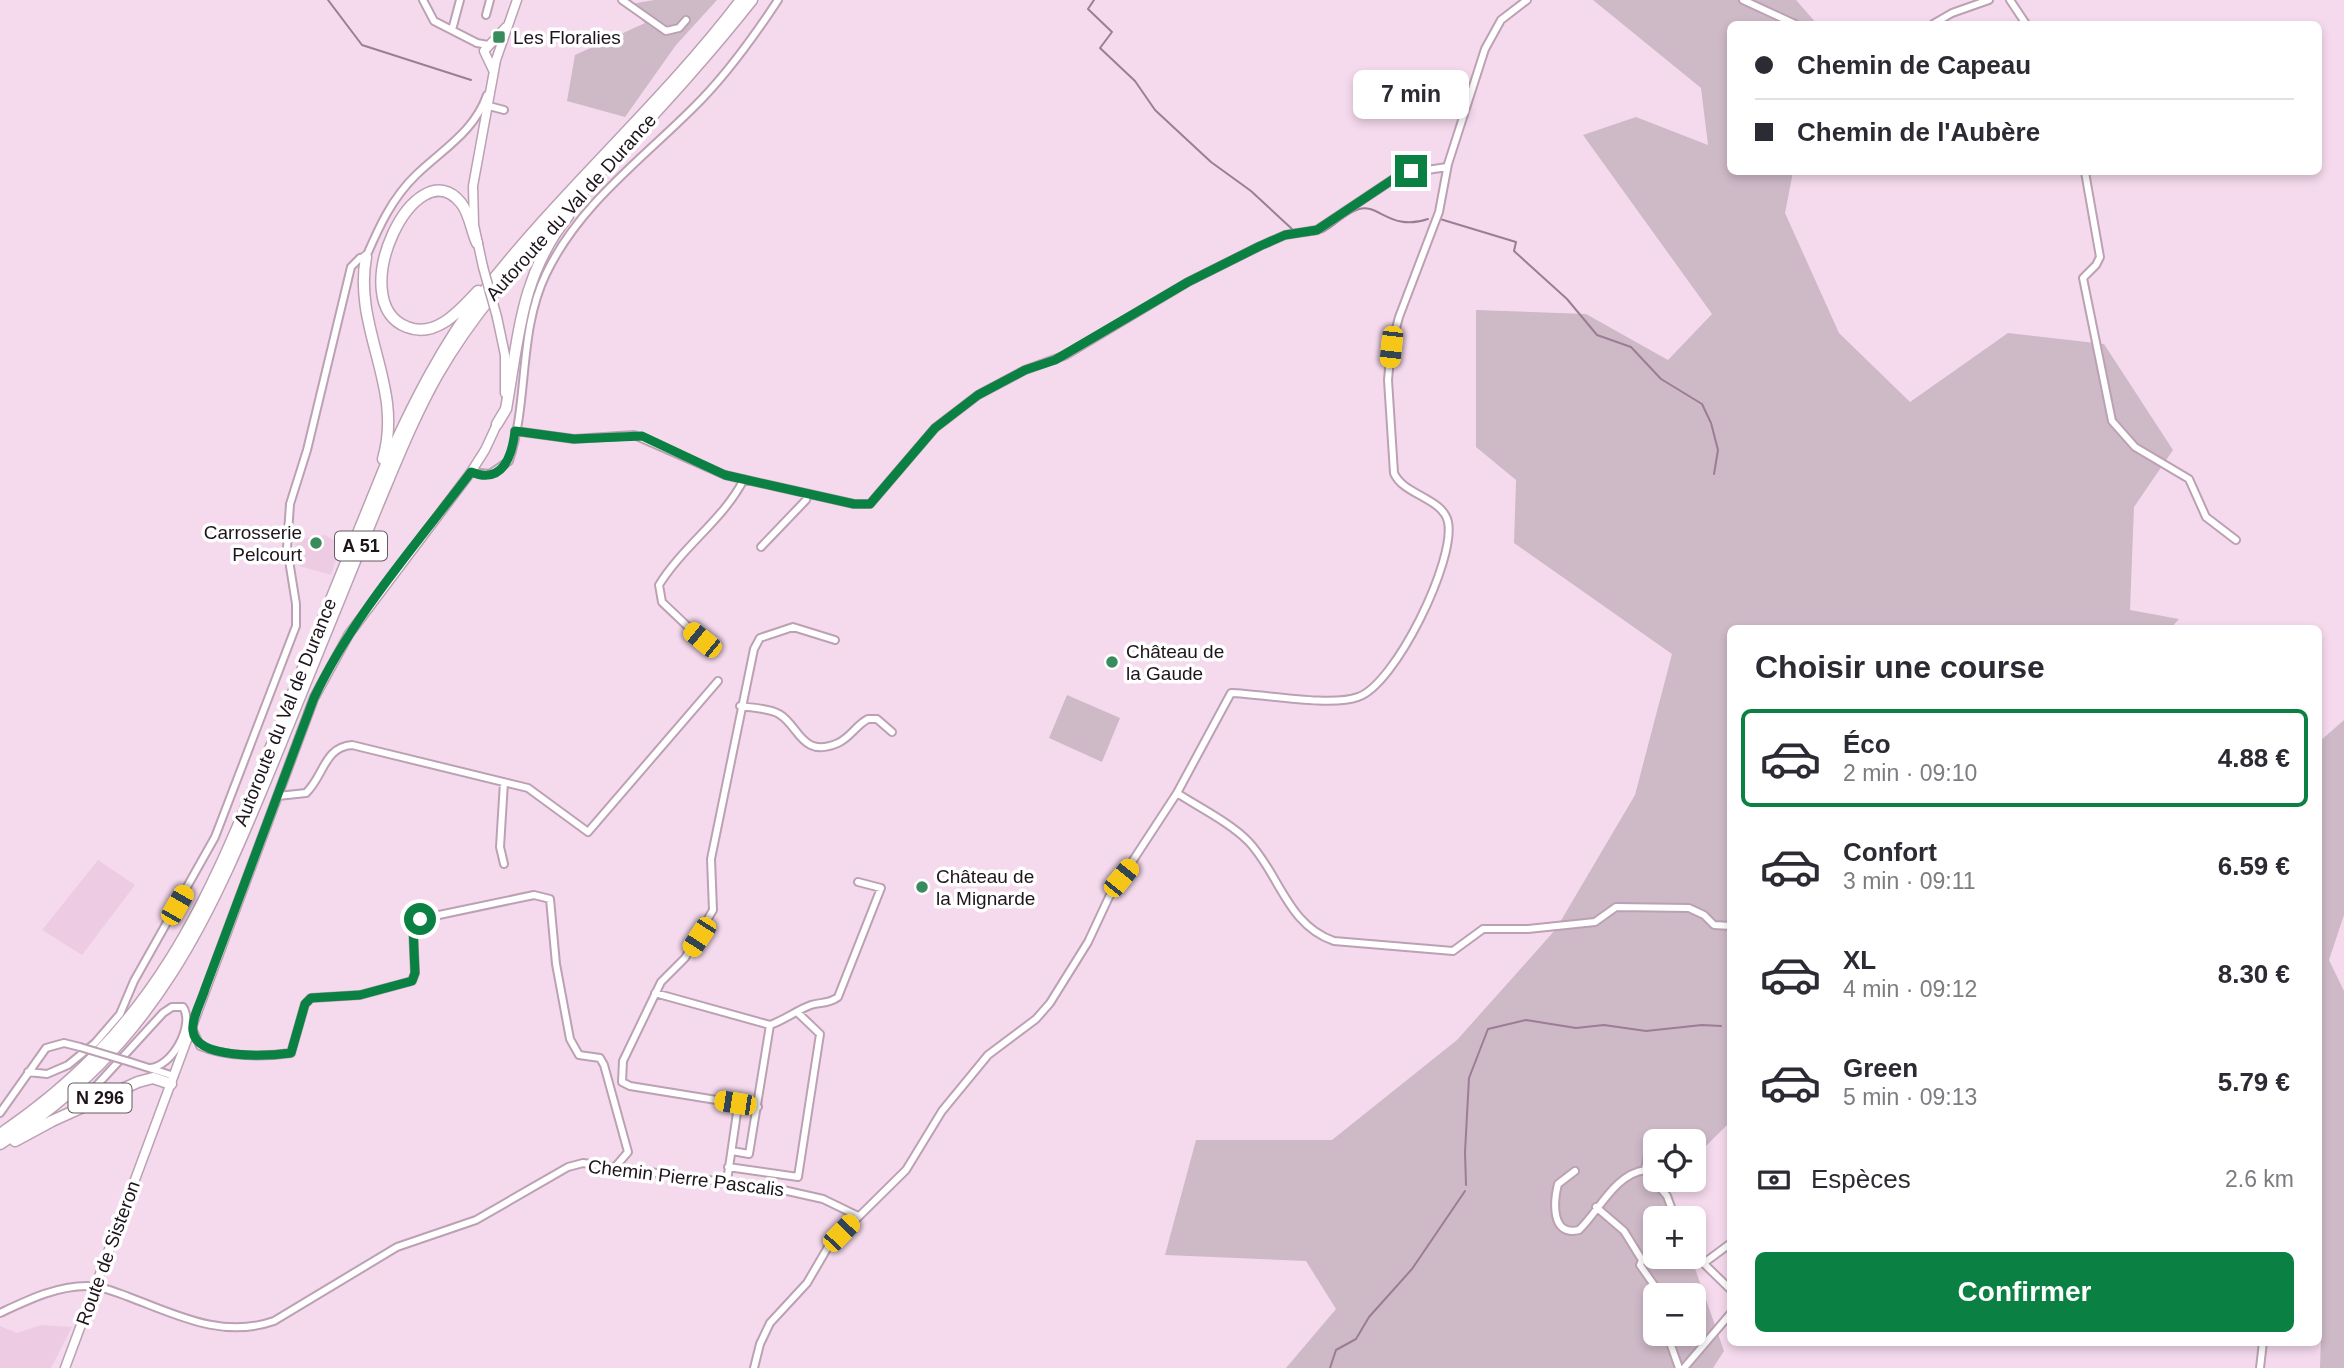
<!DOCTYPE html>
<html lang="fr">
<head>
<meta charset="utf-8">
<style>
  :root { --surface:#fff; --page:#f2f2f3; --text:#2b2b33; --muted:#7c7c81; --line:#e1e1e2; --accent:#0b8043 }
  body { margin:0; font-family:Helvetica,sans-serif; background:var(--page); color:var(--text); height:100vh; display:flex; flex-direction:column; font-size:26px; white-space:nowrap }
  * { box-sizing:border-box; margin:0 }
  p { font-size:23px; color:var(--muted) }
  .icon { flex:none; width:38px; height:38px; fill:none; stroke:currentColor; stroke-width:2; stroke-linecap:round; stroke-linejoin:round }
  .map { position:relative; flex:1; overflow:hidden }
  .panel { position:absolute; left:1727px; top:625px; width:595px; height:721px; display:flex; flex-direction:column; background:var(--surface); border-radius:10px; box-shadow:0 4px 10px #0003 }
  .panel>* { flex:none }
  .banner { position:absolute; left:1727px; top:21px; width:595px; height:154px; border-radius:10px; box-shadow:0 4px 10px #0003; display:grid; align-content:center; height:154px; padding:0 28px; background:var(--surface) }
  .buttons { position:absolute; left:1643px; top:1129px; display:grid; gap:14px }
  .buttons a { display:grid; place-items:center; width:63px; height:63px; border-radius:10px; background:var(--surface); box-shadow:0 4px 10px #0003; font-size:35px }
  .end { position:absolute; width:32px; height:32px; margin:-16px; border:9px solid #0b8043; background:#fff; box-shadow:0 0 0 4px #fff }
  .from { border-radius:50% }
  .bubble { position:absolute; height:49px; border-radius:10px; background:var(--surface); box-shadow:0 4px 10px #0003; font-size:23px; font-weight:700; line-height:49px; text-align:center }
  .car { position:absolute; width:21px; height:42px; margin:-21px -10px; border-radius:9px; box-shadow:0 0 5px 2px #0007; background:linear-gradient(#f5c518 24%,#345 0 40%,#f5c518 0 76%,#345 0 86%,#f5c518 0) }
  .banner b { display:flex; align-items:center; gap:24px; height:66px; font-size:26px }
  .banner b+b { border-top:2px solid var(--line) }
  .banner i { width:18px; height:18px; background:var(--text) }
  ul { padding:0; list-style:none }
  li { display:flex; align-items:center; gap:21px; height:98px; margin:0 14px 10px; padding:0 14px; border:4px solid transparent; border-radius:10px }
  li div { flex:1 }
  li b { display:block; font-size:26px }
  li em { font-style:normal; font-weight:700 }
  li.active { border-color:var(--accent) }
  li>.icon { width:63px; height:63px; stroke-width:1.5 }
  h2 { padding:0 28px; font-size:32px; line-height:84px }
  .pay { display:flex; align-items:center; gap:18px; height:77px; padding:0 28px; font-size:26px }
  .pay p { margin-inline-start:auto }
  .cta { display:flex; gap:14px; margin-top:auto; padding:14px 28px }
  .cta a { flex:1; height:80px; border-radius:10px; background:var(--accent); color:#fff; font-size:28px; font-weight:700; line-height:80px; text-align:center }
  .map>svg:first-child { display:block }
  .built { fill:#edcce3 }
  .green { fill:#ceb9c7; fill-rule:evenodd }
  .lines { fill:none; stroke-linecap:round; stroke-linejoin:round }
  .stream { stroke:#9c7d94; stroke-width:2 }
  .minor-casing { stroke:#bba1b3; stroke-width:10 }
  .major-casing { stroke:#bba1b3; stroke-width:11 }
  .highway-casing { stroke:#bba1b3; stroke-width:13 }
  .minor { stroke:#fff; stroke-width:6 }
  .major { stroke:#fff; stroke-width:8 }
  .highway { stroke:#fff; stroke-width:10 }
  .minor-bridge-casing { stroke:#bba1b3; stroke-width:10; stroke-linecap:butt }
  .major-bridge-casing { stroke:#bba1b3; stroke-width:11; stroke-linecap:butt }
  .minor-bridge { stroke:#fff; stroke-width:6 }
  .major-bridge { stroke:#fff; stroke-width:8 }
  .route { stroke:#0b8043; stroke-width:9 }
  .poi-dot { fill:#378b5d; stroke:#fff; stroke-width:2.5 }
  .labels { text-anchor:middle; dominant-baseline:central; stroke-width:7; stroke-linejoin:round; paint-order:stroke }
  .shield { fill:#fff; stroke:#625b60; stroke-width:2 }
  .shield-label { font-size:18px; font-weight:bold; fill:#1e151c }
  .poi-label { font-size:19px; fill:#1e151c; stroke:#fff; text-anchor:start }
  .street-label { font-size:19px; fill:#1e151c; stroke:#fff }
</style>
</head>
<body>
<div class="map">
<svg width="2344" height="1368" viewBox="0 0 2344 1368">
  <rect width="100%" height="100%" fill="#f5daed"/>
  <!-- built -->
  <path class="built" d="M325,535L341,544L331,575L299,566L297,560L295,540Z
    M98,860L135,885L82,955L42,930Z
    M41,1325L72,1327L51,1368H0V1326L17,1333Z"/>
  <!-- green -->
  <path class="green" d="M654,0H717L676,45L625,117L567,101L575,55L645,23L626,5Z
    M1593,0H1796L1817,24H1731V172H1793L1785,213L1839,333L1910,402L2008,333L2104,344L2173,450L2134,507L2130,610L2179,619L2171,628H1731V1129L1727,1125L1694,1158V1141H1656V1180H1673L1667,1186L1678,1218H1656V1256L1691,1257L1724,1351L1713,1368H1286L1336,1309L1306,1261L1165,1255L1196,1140H1332L1457,1040L1556,929L1635,795L1672,654L1514,543L1516,480L1476,447V310L1586,314L1668,360L1712,314L1583,135L1636,117L1708,145L1701,88ZM1656,1295H1694V1334H1656Z
    M1067,695L1120,718L1102,762L1049,738Z
    M2344,720V915L2329,960L2344,991V1368H2320L2322,1303L2319,1301V742Z"/>
  <g class="lines">
    <!-- stream -->
    <path class="stream" d="M328,0L362,45L471,80
      M1094,0L1088,9L1112,32L1100,48L1135,81L1155,110L1211,162L1251,191L1292,229
      M1440,219L1516,242L1514,251L1567,299L1597,335L1631,347L1661,379L1702,404L1711,423L1718,450L1714,474
      M1305,235C1328,238 1339,215 1359,209C1378,203 1391,232 1428,219
      M1466,1185L1465,1152L1469,1078L1488,1029L1526,1020L1576,1028L1604,1025L1646,1031L1702,1025L1721,1026
      M1330,1368L1336,1350L1356,1339L1369,1317L1412,1269L1465,1191"/>
    <!-- minor casing -->
    <g class="minor-casing">
      <path id="minor" d="M423,0L434,21L477,43L488,45
        M622,0L666,31L679,28L686,20
        M1743,0L1795,24
        M2010,0L2026,24
        M486,15L490,0
        M1933,24L1952,13L1989,0
        M452,30L460,0
        M489,106L504,110
        M2085,172L2100,257L2096,265L2083,278L2112,421L2135,447L2189,479L2206,517L2236,540
        M515,431L574,439L634,435L725,475L854,504H870L935,428L978,395L1025,370L1066,355L1188,282L1260,246L1285,235L1317,230L1401,174L1447,167
        M471,472L490,474L509,461C529,401 518,332 546,274C579,205 640,161 693,108C726,76 753,38 778,0
        M761,547L806,500L808,494
        M702,640L662,602L659,585C683,546 724,519 744,479
        M740,706C752,708 769,708 779,714C799,725 801,759 838,743C851,737 856,725 868,719H877L892,732
        M1177,793C1200,808 1229,822 1248,841C1279,873 1287,925 1334,941L1453,951L1483,929H1528L1595,922L1616,907L1689,908L1704,915L1714,925L1731,926
        M278,796L306,793C324,776 324,747 352,745L528,788L588,832L718,681
        M504,864L500,847L504,782
        M655,993L770,1025L749,1154L732,1151
        M770,1025C784,1020 799,1009 811,1005C821,1002 829,1004 838,997L881,888L858,882
        M192,1028L200,1046C225,1057 264,1057 291,1053L305,1004L311,998L360,995L412,981L415,973L413,926L420,919L534,895L550,899L556,964L570,1039L579,1055L600,1058L604,1065L628,1152L616,1166
        M130,1062L174,1076
        M28,1072L47,1074L68,1065L95,1043L120,1014L134,981L215,837L296,626V604L287,548L290,504L307,450L351,267L360,258L366,257C379,227 392,198 416,175C443,149 474,132 487,95
        M735,1103L758,1107
        M76,1108L163,1013L172,1007H183C195,1025 172,1067 150,1068
        M0,1113L46,1048L64,1043L80,1047
        M728,1167L798,1177L820,1034L798,1013
        M1645,1170L1651,1136
        M1575,1171L1558,1184C1554,1200 1550,1237 1579,1230C1599,1211 1615,1174 1645,1170L1667,1196L1675,1218
        M727,1181L738,1106L735,1103L630,1086L622,1082L623,1061L661,982L685,958L713,910L711,859L754,649L760,638L793,627L835,640
        M1596,1207L1624,1231L1642,1260L1640,1265L1661,1295
        M1694,1254L1731,1290
        M1704,1263L1731,1243
        M0,1313C28,1300 56,1286 87,1286C102,1286 115,1292 129,1297C177,1315 222,1339 274,1321L397,1247L476,1220L568,1167L583,1163L783,1190L823,1199L858,1216
        M1667,1334L1679,1368
        M754,1368L760,1344L770,1323L807,1283L828,1247L906,1170L942,1111L988,1055L1036,1019L1050,1003L1088,942L1109,897L1177,793L1231,693C1263,694 1331,707 1358,697C1395,685 1456,560 1448,522C1443,498 1403,495 1394,473L1388,380L1391,347L1399,317L1439,212L1448,164L1485,49L1501,20L1527,0
        M1684,1368L1731,1313
        M2260,1368L2263,1342"/>
    </g>
    <!-- major casing -->
    <g class="major-casing">
      <path id="major" d="M493,70L484,51L506,27
        M483,267L474,225L473,186L496,60L517,0
        M497,317L505,355V393
        M65,1368L314,698L349,634L471,472L485,450L499,420"/>
    </g>
    <!-- highway casing -->
    <g class="highway-casing">
      <path id="highway" d="M477,243C471,230 470,214 461,203C416,146 342,302 407,327C436,339 460,310 478,291
        M366,257C353,330 404,386 383,459
        M497,424L506,409C519,337 520,276 568,216
        M0,1134C161,1025 209,899 279,727C316,637 352,546 389,457C415,400 443,345 481,295C561,191 662,104 741,0
        M15,1141L52,1121L138,1082L153,1078L171,1084
        M0,1144C156,1045 210,917 277,753C310,671 343,589 377,507C396,462 414,416 438,374C476,308 526,255 576,199C636,133 697,70 752,0"/>
    </g>
    <!-- minor -->
    <use href="#minor" class="minor"/>
    <!-- major -->
    <use href="#major" class="major"/>
    <!-- highway -->
    <use href="#highway" class="highway"/>
    <!-- minor-bridge casing -->
    <g class="minor-bridge-casing">
      <path id="minor-bridge" d="M80,1047L130,1062"/>
    </g>
    <!-- major-bridge casing -->
    <g class="major-bridge-casing">
      <path id="major-bridge" d="M483,267L497,317"/>
    </g>
    <!-- minor-bridge -->
    <use href="#minor-bridge" class="minor-bridge"/>
    <!-- major-bridge -->
    <use href="#major-bridge" class="major-bridge"/>
  </g>
  <g class="lines">
    <!-- route -->
    <path class="route" d="M420,919L413,926L415,973L412,981L360,995L311,998L305,1004L291,1053C268,1056 196,1060 193,1031C191,1019 202,1000 205,989L314,698C353,615 416,545 471,472C503,485 512,456 515,431L574,439L642,436L725,475L854,504H870L935,428L978,395L1025,370L1055,360L1188,282L1260,246L1285,235L1317,230L1401,174L1411,171"/>
  </g>
  <!-- markers -->
  <g class="poi-dot">
    <rect x="492" y="30" width="14" height="14" rx="3.5"/>
    <circle cx="316" cy="543" r="7"/>
    <circle cx="1112" cy="662" r="7"/>
    <circle cx="922" cy="887" r="7"/>
  </g>
  <g class="labels">
    <!-- shield labels -->
    <g class="shield">
      <rect x="335" y="531.5" width="52" height="29" rx="5"/>
      <rect x="68.5" y="1083.5" width="63" height="29" rx="5"/>
    </g>
    <g class="shield-label">
      <text x="361" y="546">A 51</text>
      <text x="100" y="1098">N 296</text>
    </g>
    <!-- poi labels -->
    <g class="poi-label">
      <text x="513" y="37">Les Floralies</text>
      <text x="302" y="532" text-anchor="end">Carrosserie<tspan x="302" dy="22">Pelcourt</tspan></text>
      <text x="1126" y="651">Château de<tspan x="1126" dy="22">la Gaude</tspan></text>
      <text x="936" y="876">Château de<tspan x="936" dy="22">la Mignarde</tspan></text>
    </g>
    <!-- street labels -->
    <g class="street-label">
      <text transform="translate(571 207) rotate(-48)">Autoroute du Val de Durance</text>
      <text transform="translate(285 712) rotate(-68)">Autoroute du Val de Durance</text>
      <text transform="translate(686 1178) rotate(7)">Chemin Pierre Pascalis</text>
      <text transform="translate(108 1253) rotate(-70)">Route de Sisteron</text>
    </g>
  </g>
</svg>
<div class="buttons">
<a><svg class="icon" aria-label="locate" viewBox="0 0 24 24"><circle cx="12" cy="12" r="6"/><path d="M12 2v4M12 18v4M2 12h4M18 12h4"/></svg></a>
<a>+</a>
<a>−</a>
</div>
<i class="end from" style="left:420px;top:919px"></i>
<i class="end" style="left:1411px;top:171px"></i>
<div class="bubble" style="left:1353px;top:70px;width:116px">7 min</div>
<i class="car" style="left:1391px;top:347px;rotate:186deg"></i>
<i class="car" style="left:702px;top:640px;rotate:309deg"></i>
<i class="car" style="left:1121px;top:878px;rotate:39deg"></i>
<i class="car" style="left:177px;top:905px;rotate:30deg"></i>
<i class="car" style="left:699px;top:937px;rotate:213deg"></i>
<i class="car" style="left:735px;top:1103px;rotate:279deg"></i>
<i class="car" style="left:841px;top:1233px;rotate:44deg"></i>
<div class="banner">
<b><i class="from"></i>Chemin de Capeau</b>
<b><i></i>Chemin de l'Aubère</b>
</div>
<section class="panel">
<h2>Choisir une course</h2>
<ul>
<li class="active"><svg class="icon" aria-label="car" viewBox="0 0 24 24"><path d="M5 17H2v-5l4-1 3-4h7l3 4 3 1v5h-3M9 17h6M6 11h13"/><circle cx="7" cy="17" r="2"/><circle cx="17" cy="17" r="2"/></svg><div><b>Éco</b><p>2 min · 09:10</p></div><em>4.88 €</em></li>
<li><svg class="icon" aria-label="car" viewBox="0 0 24 24"><path d="M5 17H2v-5l4-1 3-4h7l3 4 3 1v5h-3M9 17h6M6 11h13"/><circle cx="7" cy="17" r="2"/><circle cx="17" cy="17" r="2"/></svg><div><b>Confort</b><p>3 min · 09:11</p></div><em>6.59 €</em></li>
<li><svg class="icon" aria-label="car" viewBox="0 0 24 24"><path d="M5 17H2v-5l4-1 3-4h7l3 4 3 1v5h-3M9 17h6M6 11h13"/><circle cx="7" cy="17" r="2"/><circle cx="17" cy="17" r="2"/></svg><div><b>XL</b><p>4 min · 09:12</p></div><em>8.30 €</em></li>
<li><svg class="icon" aria-label="car" viewBox="0 0 24 24"><path d="M5 17H2v-5l4-1 3-4h7l3 4 3 1v5h-3M9 17h6M6 11h13"/><circle cx="7" cy="17" r="2"/><circle cx="17" cy="17" r="2"/></svg><div><b>Green</b><p>5 min · 09:13</p></div><em>5.79 €</em></li>
</ul>
<div class="pay"><svg class="icon" aria-label="cash" viewBox="0 0 24 24"><path d="M3 7h18v10H3z"/><circle cx="12" cy="12" r="2"/></svg>Espèces<p>2.6 km</p></div>
<div class="cta"><a>Confirmer</a></div>
</section>
</div>
</body>
</html>
